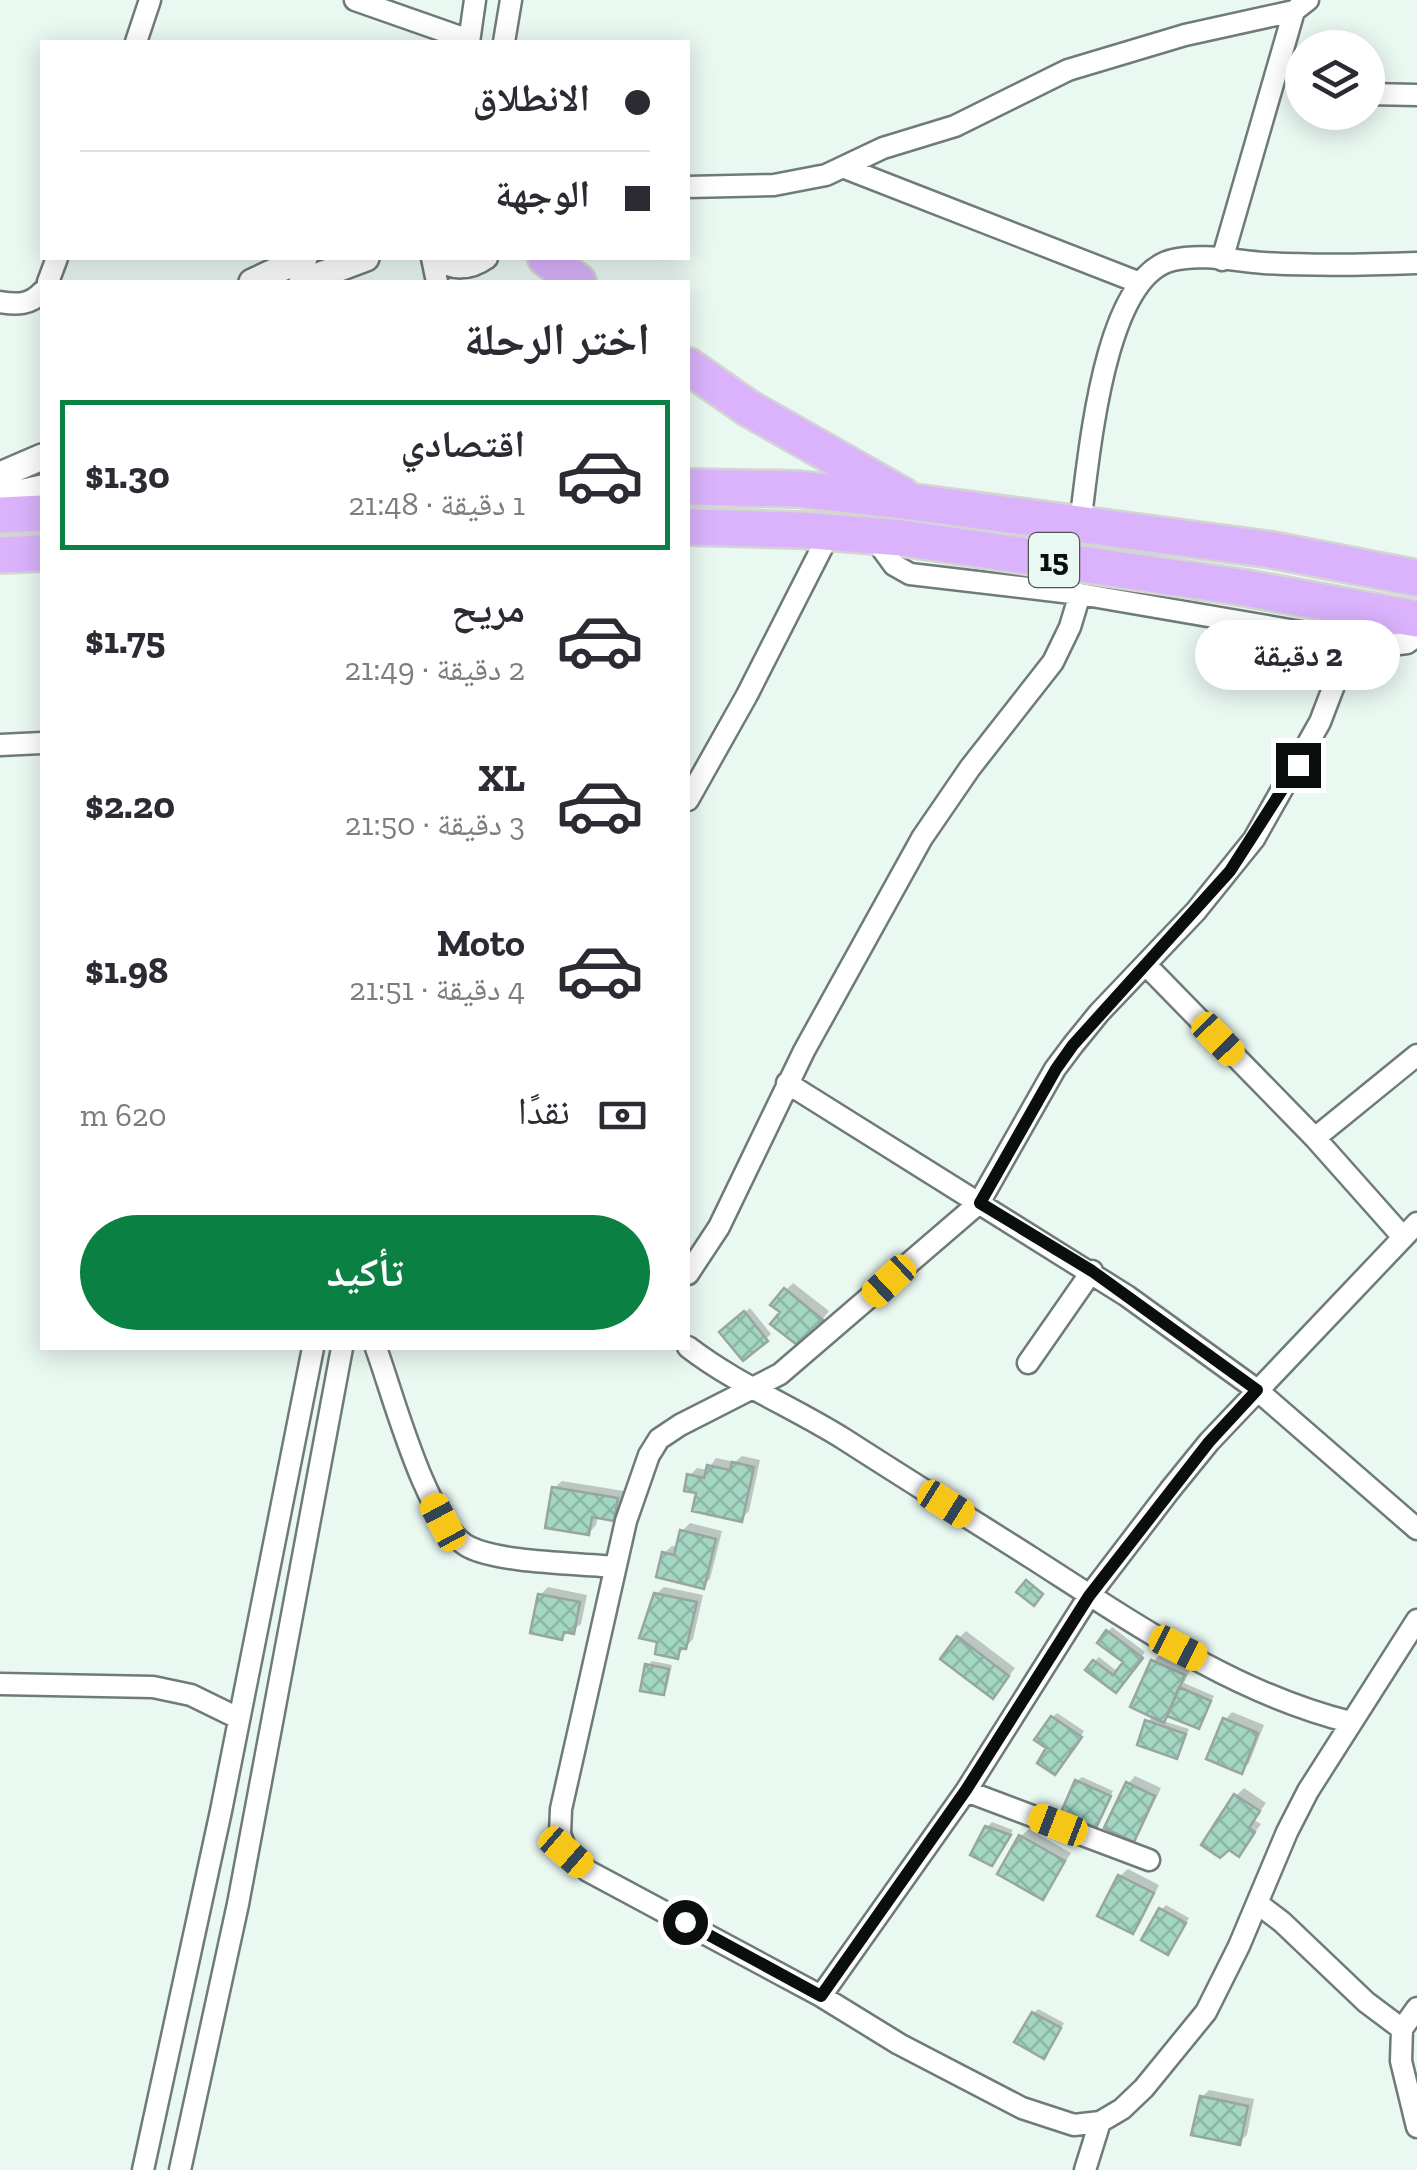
<!DOCTYPE html>
<html lang="ar">
<head>
<meta charset="utf-8">
<style>
  :root { --surface:#fff; --page:#f2f2f3; --text:#2b2b33; --muted:#7c7c81; --line:#e1e1e2; --accent:#0b8043 }
  body { margin:0; font-family:"Zilla Slab","Noto Naskh Arabic",serif; background:var(--page); color:var(--text); direction:rtl; height:100vh; display:flex; flex-direction:column; font-size:38px; white-space:nowrap }
  * { box-sizing:border-box; margin:0 }
  p { font-size:32px; color:var(--muted) }
  .icon { flex:none; width:55px; height:55px; fill:none; stroke:currentColor; stroke-width:2; stroke-linecap:round; stroke-linejoin:round }
  .map { position:relative; flex:1; overflow:hidden; direction:ltr }
  .details { position:absolute; left:40px; top:280px; width:650px; height:1070px; display:flex; flex-direction:column; background:var(--surface); border-radius:0px; box-shadow:0 5px 25px #0003; direction:rtl }
  .details>* { flex:none }
  .guide { position:absolute; left:40px; top:40px; width:650px; height:220px; border-radius:0px; box-shadow:0 5px 25px #0003; direction:rtl; display:grid; align-content:center; height:220px; padding:0 40px; background:var(--surface) }
  .controls { position:absolute; left:1285px; top:30px; display:grid; gap:20px }
  .controls a { display:grid; place-items:center; width:100px; height:100px; border-radius:50%; background:var(--surface); box-shadow:0 5px 25px #0003; font-size:50px }
  .end { position:absolute; width:45px; height:45px; margin:-22px; border:12px solid #0a0e0c; background:#fff; box-shadow:0 0 0 5px #fff }
  .from { border-radius:50% }
  .bubble { position:absolute; height:70px; border-radius:35px; background:var(--surface); box-shadow:0 5px 25px #0003; font-size:32px; font-weight:800; line-height:70px; text-align:center; direction:rtl }
  .car { position:absolute; width:30px; height:60px; margin:-30px -15px; border-radius:12px; box-shadow:0 0 8px 2px #0007; background:linear-gradient(#f5c518 24%,#345 0 40%,#f5c518 0 76%,#345 0 86%,#f5c518 0) }
  .guide b { display:flex; align-items:center; gap:35px; height:95px; font-size:38px }
  .guide b+b { border-top:2px solid var(--line) }
  .guide i { width:25px; height:25px; background:var(--text) }
  ul { padding:0; list-style:none }
  li { display:flex; align-items:center; gap:30px; height:150px; margin:0 20px 15px; padding:0 20px; border:5px solid transparent; border-radius:0px }
  li div { flex:1 }
  li b { display:block; font-size:38px }
  li em { font-style:normal; font-weight:800 }
  li.on { border-color:var(--accent) }
  li>.icon { width:90px; height:90px; stroke-width:1.5 }
  h2 { padding:0 40px; font-size:45px; line-height:120px }
  .pay { display:flex; align-items:center; gap:25px; height:110px; padding:0 40px; font-size:38px }
  .pay p { margin-inline-start:auto }
  .action { display:flex; gap:20px; margin-top:auto; padding:20px 40px }
  .action a { flex:1; height:115px; border-radius:60px; background:var(--accent); color:#fff; font-size:40px; font-weight:800; line-height:115px; text-align:center }
  .map>svg:first-child { display:block }
  .shadow { fill:#0003 }
  .building { fill:url(#building-cross-hatch); stroke:#99a6a0; stroke-width:2.5 }
  .lines { fill:none; stroke-linecap:round; stroke-linejoin:round }
  .minor-casing { stroke:#6e7b76; stroke-width:25 }
  .tertiary-casing { stroke:#6e7b76; stroke-width:30 }
  .trunk-casing { stroke:#d3d4d3; stroke-width:40 }
  .minor { stroke:#fff; stroke-width:20 }
  .tertiary { stroke:#fff; stroke-width:25 }
  .trunk { stroke:#dab3fc; stroke-width:35 }
  .route { stroke:#0a0e0c; stroke-width:12 }
  .labels { text-anchor:middle; dominant-baseline:central; stroke-width:9; stroke-linejoin:round; paint-order:stroke }
  .shield { fill:#eaf8f2; stroke:#4d5451; stroke-width:2.5 }
  .shield-label { font-size:32px; font-weight:bold; fill:#0a0e0c }
</style>
</head>
<body>
<div class="map">
<svg width="1417" height="2170" viewBox="0 0 1417 2170">
  <defs>
    <pattern id="building-cross-hatch" width="8" height="8" patternUnits="userSpaceOnUse" patternTransform="scale(2.5)"><rect width="8" height="8" fill="#a3d6c3"/><path d="M0 0l8 8M0 8l8-8" fill="none" stroke="#8bb6a6"/></pattern>
  </defs>
  <rect width="100%" height="100%" fill="#eaf8f2"/>
  <!-- shadow -->
  <path class="shadow" d="M793,1283L829,1311L808,1338L783,1312L786,1290Z
    M750,1308L771,1334L744,1358L727,1327Z
    M742,1456L760,1460L749,1511L741,1519L699,1492L690,1475L697,1468L708,1470L716,1458L735,1462Z
    M562,1481L624,1491L621,1510L613,1518L598,1515L596,1525L589,1533L554,1488Z
    M690,1523L722,1531L710,1579L703,1586L664,1553L672,1546L678,1547L682,1531Z
    M548,1587L587,1595L581,1624L562,1637L540,1595Z
    M664,1587L703,1595L693,1639L677,1656L656,1594Z
    M1112,1627L1145,1652L1120,1685L1095,1661L1099,1657L1118,1672L1126,1662L1108,1632Z
    M966,1631L1015,1668L1000,1688L959,1638Z
    M1160,1654L1191,1668L1184,1683L1214,1696L1198,1726L1170,1714L1163,1721L1189,1729L1177,1756L1148,1722L1154,1715L1153,1662Z
    M652,1661L672,1665L667,1688L663,1693L647,1666Z
    M1232,1712L1264,1725L1249,1763L1241,1771L1225,1720Z
    M1057,1713L1084,1731L1059,1768L1050,1747L1053,1717Z
    M1135,1776L1161,1788L1140,1832L1133,1839L1128,1784Z
    M1082,1777L1113,1791L1096,1825L1077,1781Z
    M1244,1788L1266,1803L1254,1820L1261,1824L1239,1853L1236,1796Z
    M992,1822L1013,1830L996,1859L987,1827Z
    M1029,1829L1071,1853L1043,1896L1021,1836Z
    M1128,1869L1159,1885L1140,1924L1132,1931L1120,1876Z
    M1166,1905L1189,1918L1168,1952L1161,1910Z
    M1038,2009L1064,2023L1048,2051L1034,2013Z
    M1209,2090L1254,2099L1247,2135L1239,2142L1202,2097Z"/>
  <!-- building -->
  <path class="building" d="M784,1288L823,1320L801,1348L770,1324L780,1312L770,1305Z
    M744,1311L768,1341L743,1361L719,1332Z
    M732,1462L754,1467L742,1522L692,1511L696,1493L684,1491L687,1474L704,1478L707,1465L730,1470Z
    M552,1487L618,1498L614,1521L592,1517L589,1535L545,1528Z
    M680,1530L716,1539L704,1589L656,1577L662,1552L674,1555Z
    M1026,1580L1043,1594L1034,1606L1016,1592Z
    M654,1593L697,1602L686,1649L680,1648L678,1659L655,1654L657,1642L639,1638Z
    M538,1594L580,1602L574,1634L564,1632L562,1640L530,1633Z
    M1106,1630L1143,1658L1116,1693L1085,1670L1093,1660L1113,1675L1123,1662L1097,1643Z
    M957,1636L1009,1676L993,1699L940,1659Z
    M1151,1660L1185,1675L1164,1723L1130,1707Z
    M645,1664L669,1669L664,1695L640,1691Z
    M1179,1687L1211,1701L1199,1729L1167,1716Z
    M1051,1716L1082,1737L1055,1775L1037,1763L1046,1748L1034,1740Z
    M1223,1718L1258,1733L1242,1774L1206,1759Z
    M1145,1720L1186,1734L1177,1759L1137,1745Z
    M1075,1780L1111,1796L1096,1828L1061,1812Z
    M1126,1782L1155,1796L1134,1842L1104,1828Z
    M1234,1794L1260,1811L1249,1828L1255,1832L1239,1857L1229,1850L1220,1858L1201,1845Z
    M985,1826L1011,1835L992,1866L970,1855Z
    M1019,1835L1065,1861L1043,1900L997,1874Z
    M1118,1875L1154,1893L1133,1934L1097,1916Z
    M1159,1908L1186,1923L1168,1955L1141,1940Z
    M1032,2012L1061,2028L1044,2059L1014,2042Z
    M1200,2096L1248,2106L1240,2145L1191,2135Z"/>
  <g class="lines">
    <!-- minor casing -->
    <g class="minor-casing">
      <path id="minor" d="M355,0L469,40
        M136,42L150,0
        M469,42L475,0
        M504,42L511,0
        M1368,94L1417,95
        M845,168L1140,283
        M688,187L774,185L826,175L883,148L955,126L1068,70L1185,35L1294,11
        M432,258L437,282
        M434,258C452,271 470,270 487,258
        M1222,260L1294,11L1308,0
        M48,282L57,258
        M0,302C17,305 30,305 42,292
        M1080,523C1089,462 1102,276 1173,260C1202,253 1235,261 1264,263C1315,266 1366,265 1417,263
        M872,535L894,565L910,574L1080,594L1383,646L1407,643L1417,636
        M1351,641L1320,722L1254,839L1196,911L1099,1013L1073,1045L1055,1069L979,1203L780,1374L680,1425L659,1439L649,1455L626,1521L561,1809L560,1834L567,1852L588,1871L821,1996L899,2044L1022,2108L1074,2125L1100,2122L1122,2109L1144,2088L1206,2012L1239,1946L1287,1832L1308,1791L1417,1620
        M0,745L42,743
        M688,800L747,695L830,532
        M1146,965L1315,1138L1403,1237
        M787,1083L1127,1296L1257,1390L1417,1529
        M1315,1138L1417,1055
        M688,1274L719,1227L804,1051L922,838L970,768L1053,662L1070,627L1080,594
        M688,1347C736,1384 793,1407 844,1439C906,1479 969,1518 1032,1558C1132,1622 1233,1693 1350,1722
        M376,1348C393,1394 427,1526 469,1547C501,1563 577,1563 615,1567
        M1028,1363L1092,1271
        M0,1684L153,1687L191,1695L238,1718
        M966,1791L1149,1860
        M1257,1903L1282,1922L1366,2002L1402,2029L1401,2061L1417,2127
        M821,1996L966,1791L1089,1596L1170,1490L1209,1442L1417,1223
        M1402,2029L1417,2008
        M143,2170L221,1811L313,1348
        M180,2170L238,1904L342,1348
        M1085,2170L1100,2122"/>
    </g>
    <!-- tertiary casing -->
    <g class="tertiary-casing">
      <path id="tertiary" d="M252,282L304,258
        M302,282L366,258
        M0,475L42,457
        M0,497L42,488"/>
    </g>
    <!-- trunk casing -->
    <g class="trunk-casing">
      <path id="trunk" d="M546,258L578,282
        M688,366L748,408L903,496
        M688,487L798,489L913,502L1272,550L1417,578
        M0,515L42,513
        M688,527L800,530L902,538L1246,588L1417,619
        M0,555L42,553"/>
    </g>
    <!-- minor -->
    <use href="#minor" class="minor"/>
    <!-- tertiary -->
    <use href="#tertiary" class="tertiary"/>
    <!-- trunk -->
    <use href="#trunk" class="trunk"/>
  </g>
  <g class="lines">
    <!-- route -->
    <path class="route" d="M685,1922L821,1996L966,1790L1089,1596L1209,1442L1257,1390L1092,1271L980,1203L1056,1069L1073,1045L1230,871L1298,765"/>
  </g>
  <g class="labels">
    <!-- shield labels -->
    <rect class="shield" x="1029" y="533" width="50" height="54" rx="8"/>
    <g class="shield-label">
      <text x="1054" y="560">15</text>
    </g>
  </g>
</svg>
<div class="controls">
<a><svg class="icon" aria-label="layers" viewBox="0 0 24 24"><path d="M12 4l9 5-9 5-9-5zM3 14l9 5 9-5"/></svg></a>
</div>
<i class="end from" style="left:685px;top:1922px"></i>
<i class="end" style="left:1298px;top:765px"></i>
<div class="bubble" style="left:1195px;top:620px;width:205px">2 دقيقة</div>
<i class="car" style="left:1218px;top:1039px;rotate:136deg"></i>
<i class="car" style="left:889px;top:1281px;rotate:227deg"></i>
<i class="car" style="left:946px;top:1504px;rotate:122deg"></i>
<i class="car" style="left:443px;top:1522px;rotate:332deg"></i>
<i class="car" style="left:1178px;top:1648px;rotate:117deg"></i>
<i class="car" style="left:1058px;top:1825px;rotate:291deg"></i>
<i class="car" style="left:566px;top:1852px;rotate:131deg"></i>
<div class="guide">
<b><i class="from"></i>الانطلاق</b>
<b><i></i>الوجهة</b>
</div>
<section class="details">
<h2>اختر الرحلة</h2>
<ul>
<li class="on"><svg class="icon" aria-label="car" viewBox="0 0 24 24"><path d="M5 17H2v-5l4-1 3-4h7l3 4 3 1v5h-3M9 17h6M6 11h13"/><circle cx="7" cy="17" r="2"/><circle cx="17" cy="17" r="2"/></svg><div><b>اقتصادي</b><p>1 دقيقة · 21:48</p></div><em>$1.30</em></li>
<li><svg class="icon" aria-label="car" viewBox="0 0 24 24"><path d="M5 17H2v-5l4-1 3-4h7l3 4 3 1v5h-3M9 17h6M6 11h13"/><circle cx="7" cy="17" r="2"/><circle cx="17" cy="17" r="2"/></svg><div><b>مريح</b><p>2 دقيقة · 21:49</p></div><em>$1.75</em></li>
<li><svg class="icon" aria-label="car" viewBox="0 0 24 24"><path d="M5 17H2v-5l4-1 3-4h7l3 4 3 1v5h-3M9 17h6M6 11h13"/><circle cx="7" cy="17" r="2"/><circle cx="17" cy="17" r="2"/></svg><div><b>XL</b><p>3 دقيقة · 21:50</p></div><em>$2.20</em></li>
<li><svg class="icon" aria-label="car" viewBox="0 0 24 24"><path d="M5 17H2v-5l4-1 3-4h7l3 4 3 1v5h-3M9 17h6M6 11h13"/><circle cx="7" cy="17" r="2"/><circle cx="17" cy="17" r="2"/></svg><div><b>Moto</b><p>4 دقيقة · 21:51</p></div><em>$1.98</em></li>
</ul>
<div class="pay"><svg class="icon" aria-label="cash" viewBox="0 0 24 24"><path d="M3 7h18v10H3z"/><circle cx="12" cy="12" r="2"/></svg>نقدًا<p>620 m</p></div>
<div class="action"><a>تأكيد</a></div>
</section>
</div>
</body>
</html>
